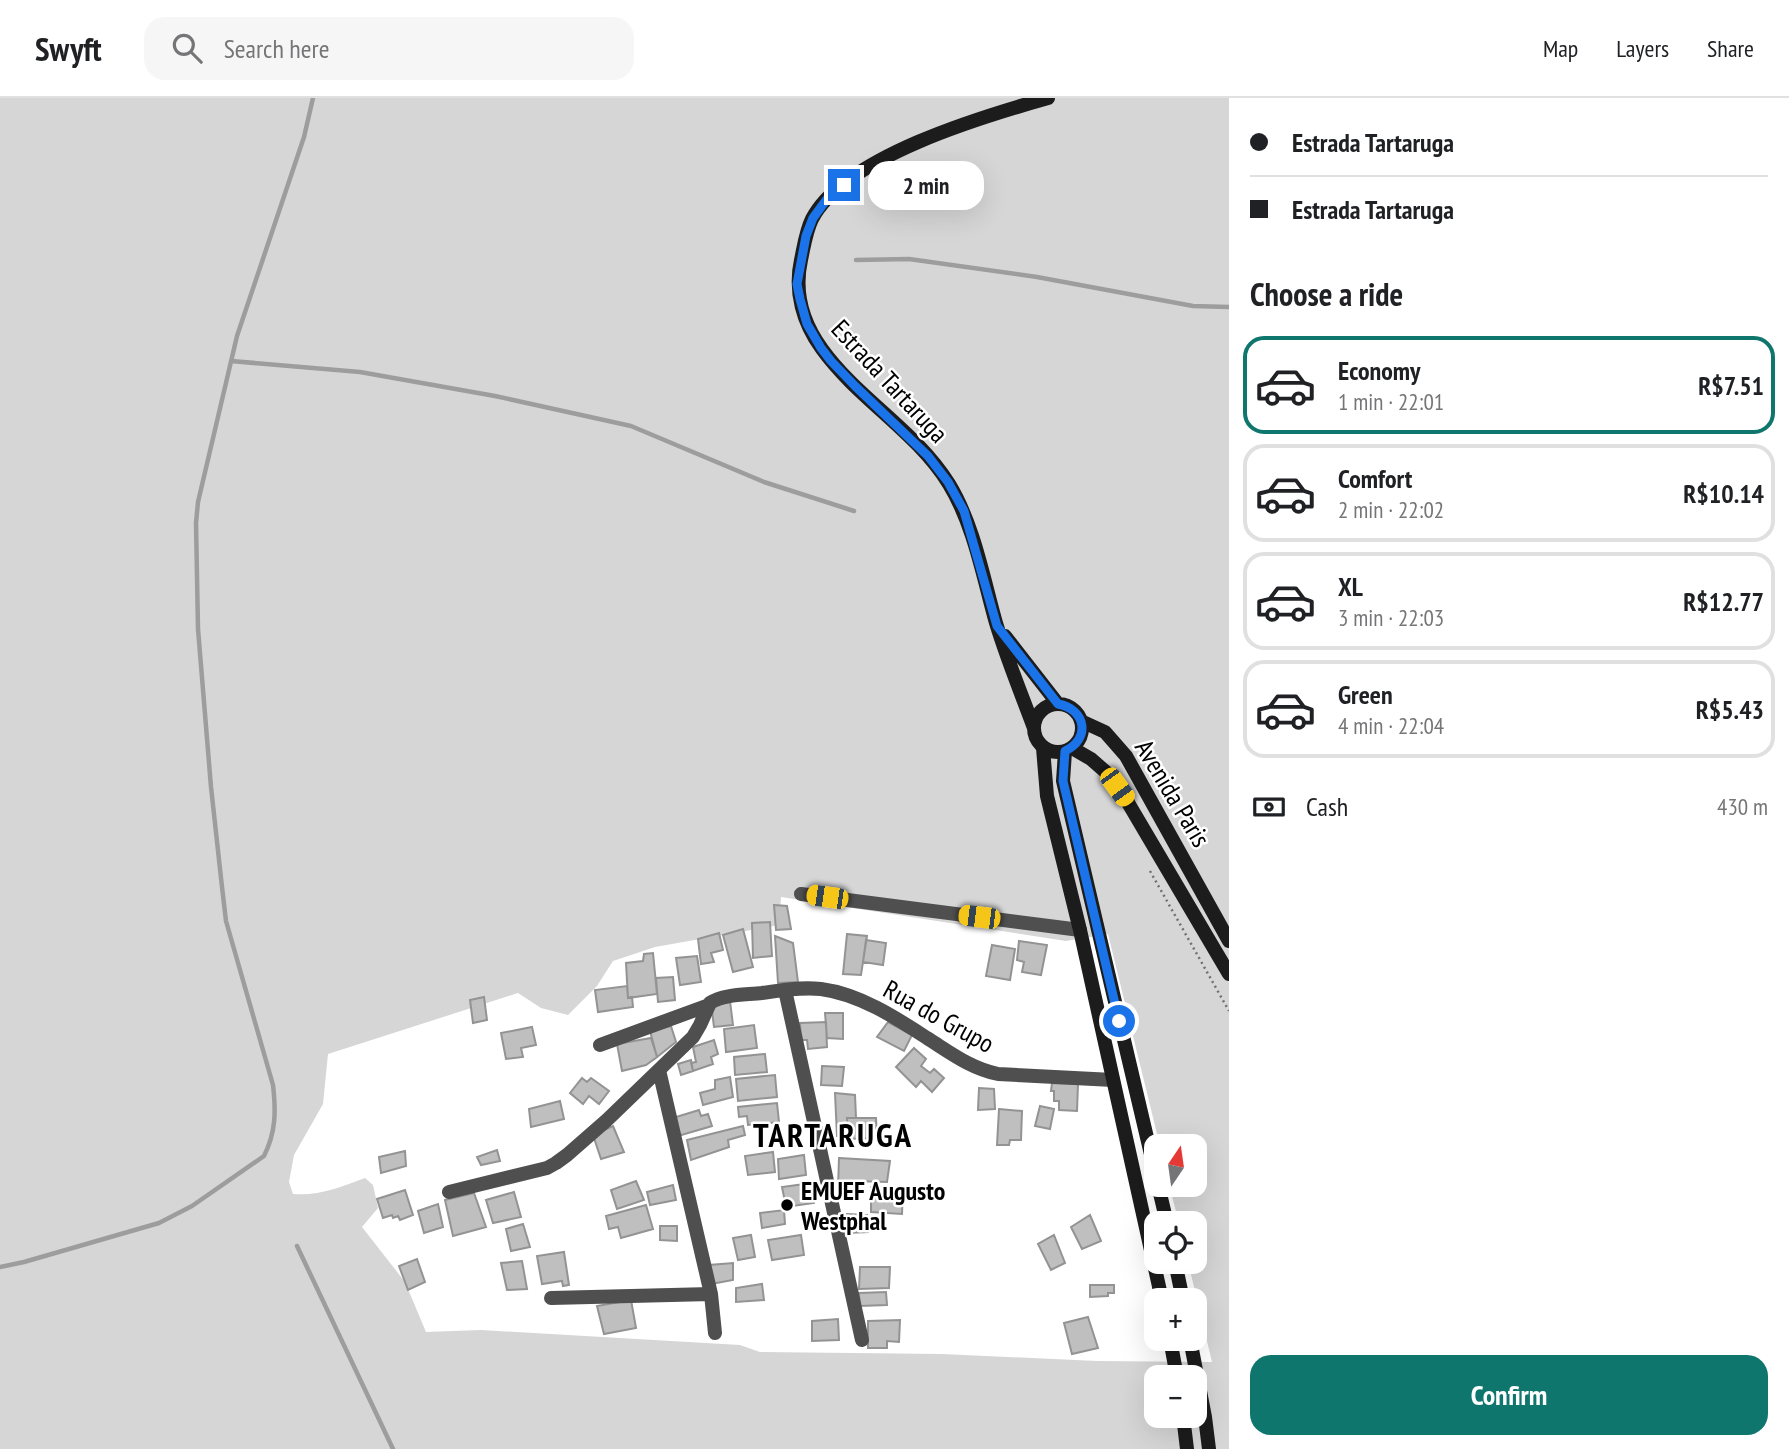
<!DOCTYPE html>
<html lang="en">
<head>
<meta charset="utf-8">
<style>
  :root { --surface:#fff; --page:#f6f6f6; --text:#202124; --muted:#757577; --line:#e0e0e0; --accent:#0f766e }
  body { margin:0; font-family:"PT Sans Narrow",sans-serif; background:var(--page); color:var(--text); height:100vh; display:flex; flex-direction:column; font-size:26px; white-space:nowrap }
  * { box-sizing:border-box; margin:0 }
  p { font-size:23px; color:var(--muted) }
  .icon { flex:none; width:38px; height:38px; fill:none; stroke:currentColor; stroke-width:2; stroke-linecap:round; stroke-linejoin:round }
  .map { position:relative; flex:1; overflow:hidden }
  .panel { display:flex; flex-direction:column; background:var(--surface); width:560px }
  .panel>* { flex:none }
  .top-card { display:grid; align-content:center; height:154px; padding:0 21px; background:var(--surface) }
  .needle { width:46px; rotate:13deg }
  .fabs { position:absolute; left:1144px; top:1036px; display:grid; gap:14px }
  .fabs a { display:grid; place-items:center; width:63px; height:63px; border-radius:14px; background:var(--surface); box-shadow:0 7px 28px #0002; font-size:35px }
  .end { position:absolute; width:32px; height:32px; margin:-16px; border:9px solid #1a73e8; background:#fff; box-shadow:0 0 0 4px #fff }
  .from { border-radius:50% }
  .bubble { position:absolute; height:49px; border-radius:21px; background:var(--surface); box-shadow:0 7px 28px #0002; font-size:23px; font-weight:600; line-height:49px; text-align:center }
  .car { position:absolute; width:21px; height:42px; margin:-21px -10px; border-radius:9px; box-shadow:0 0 5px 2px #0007; background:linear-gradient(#f5c518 24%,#345 0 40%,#f5c518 0 76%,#345 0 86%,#f5c518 0) }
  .top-card b { display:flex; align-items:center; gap:24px; height:66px; font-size:26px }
  .top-card b+b { border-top:2px solid var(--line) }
  .top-card i { width:18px; height:18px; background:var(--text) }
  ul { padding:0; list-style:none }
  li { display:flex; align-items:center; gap:21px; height:98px; margin:0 14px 10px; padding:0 7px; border:4px solid var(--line); border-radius:21px }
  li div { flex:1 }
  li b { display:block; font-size:26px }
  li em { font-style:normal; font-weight:600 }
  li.selected { border-color:var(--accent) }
  li>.icon { width:63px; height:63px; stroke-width:1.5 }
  h2 { padding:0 21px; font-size:32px; line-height:84px }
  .pay { display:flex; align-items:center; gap:18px; height:77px; padding:0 21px; font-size:26px }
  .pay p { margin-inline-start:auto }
  .action { display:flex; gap:14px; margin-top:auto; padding:14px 21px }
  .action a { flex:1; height:80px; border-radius:21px; background:var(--accent); color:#fff; font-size:28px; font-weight:600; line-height:80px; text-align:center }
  header { display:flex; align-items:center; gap:42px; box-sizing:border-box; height:98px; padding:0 35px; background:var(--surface); border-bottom:2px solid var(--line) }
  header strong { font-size:33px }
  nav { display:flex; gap:38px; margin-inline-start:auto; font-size:24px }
  .search { width:490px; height:63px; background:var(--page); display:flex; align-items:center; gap:18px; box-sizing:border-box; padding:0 24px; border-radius:21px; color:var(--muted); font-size:26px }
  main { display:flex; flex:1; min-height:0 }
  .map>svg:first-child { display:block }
  .green { fill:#d6d6d6; fill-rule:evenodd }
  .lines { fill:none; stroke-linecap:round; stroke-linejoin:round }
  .stream { stroke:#9d9d9d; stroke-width:4.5 }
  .building { fill:#bfbfbf; stroke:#939393; stroke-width:2 }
  .path { stroke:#717171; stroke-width:2.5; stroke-dasharray:2 3.5; stroke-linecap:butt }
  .street { stroke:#4f4f4f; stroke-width:14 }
  .secondary { stroke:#1c1c1c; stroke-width:14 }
  .route { stroke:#1a73e8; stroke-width:9 }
  .poi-dot { fill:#000; stroke:#fff; stroke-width:2.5 }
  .labels { text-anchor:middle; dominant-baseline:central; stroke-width:5; stroke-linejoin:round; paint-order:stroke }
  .street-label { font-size:26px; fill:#000; stroke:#fff }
  .poi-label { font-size:26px; font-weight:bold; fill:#000; stroke:#fff; text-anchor:start }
  .district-label { font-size:33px; font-weight:bold; letter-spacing:2px; fill:#000; stroke:#fff }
</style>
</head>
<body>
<header>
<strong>Swyft</strong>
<div class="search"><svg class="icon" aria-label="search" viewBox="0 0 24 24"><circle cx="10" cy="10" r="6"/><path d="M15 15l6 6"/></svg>Search here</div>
<nav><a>Map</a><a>Layers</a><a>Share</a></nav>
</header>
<main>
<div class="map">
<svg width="1229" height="1351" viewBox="0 0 1229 1351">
  <rect width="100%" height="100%" fill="#fff"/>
  <!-- green -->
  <path class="green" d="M0,0H1229V1351H0ZM781,799L1066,843L1108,836L1160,1048H1195V1087H1169L1179,1125H1195V1164H1188L1212,1264L1097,1263L942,1256L760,1254L740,1247L481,1232L426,1234L405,1184L362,1129L378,1110L373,1087L365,1080C341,1089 319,1098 293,1096L289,1084L294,1057L323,1006L328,956L518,895L541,910L568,917L597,888L613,863L655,849L779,827ZM1157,1279H1195V1318H1157Z"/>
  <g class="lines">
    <!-- stream -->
    <path class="stream" d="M856,162L909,161L1037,179L1193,208L1229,209
      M231,263L360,274L495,298L631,328L764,384L854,413
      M297,1148L393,1351
      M0,1169L24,1164L159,1125L192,1108L264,1058C276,1034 276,1013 273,987L226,823L222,789L211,689L198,531L196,425L198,404L237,238L304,39L313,0"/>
  </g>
  <!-- building -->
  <path class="building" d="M774,807L787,808L791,831L776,832Z
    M770,824L772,858L753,860L752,825Z
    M743,831L753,869L733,874L723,837Z
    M719,835L723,852L711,855L714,864L701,866L698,841Z
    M847,836L867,838L861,877L843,876Z
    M775,838L793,845L798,884L778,885Z
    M866,842L886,845L883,867L863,864Z
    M1019,843L1047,847L1041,877L1022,874L1024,864L1017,862Z
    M992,847L1015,851L1010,882L986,878Z
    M653,855L657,896L628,900L626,865L643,863L644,856Z
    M697,858L701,884L680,887L676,860Z
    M673,879L675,902L658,904L656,880Z
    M627,888L628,900L632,899L633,909L598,914L595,892Z
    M484,899L487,922L473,925L470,902Z
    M730,903L733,927L714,929L711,905Z
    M825,915H843V941L827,940Z
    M826,924L827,949L808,951L807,942H801L800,925Z
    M888,924L912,937L904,953L877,939Z
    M754,927L757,950L726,954L724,931Z
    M671,928L676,944L657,959L650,933Z
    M532,929L536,947L521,950L523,959L506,961L501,935Z
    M651,940L657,959L646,967L622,973L617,946Z
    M714,942L718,956L711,959L713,966L693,973L691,965L696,964L693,949Z
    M914,950L926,961L921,968L930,975L934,971L944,980L932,994L921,983L916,989L896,969Z
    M765,956L767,974L735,977L734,959Z
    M691,962L693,973L681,977L678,966Z
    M822,968L844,969L842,988L821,987Z
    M775,977L777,999L738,1003L736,981Z
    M730,979L733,999L703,1007L700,995L715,991V982Z
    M582,980L587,984L591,980L609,993L599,1006L589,998L583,1006L570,995Z
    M1052,985L1078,986L1077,1013L1059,1012V1003H1054V993H1051Z
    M979,990L994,991L995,1011L978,1012Z
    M835,995L855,997L856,1020H847L848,1037L837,1038Z
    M560,1003L564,1021L531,1029L529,1011Z
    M777,1005L779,1024L748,1027L747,1018L739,1019L738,1009Z
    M1040,1008L1054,1011L1050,1031L1035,1028Z
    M999,1011L1022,1013L1021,1042H1010L1009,1047H997Z
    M699,1012L701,1018L708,1016L712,1028L678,1038L673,1020Z
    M847,1020H876L877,1040L848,1041Z
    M613,1028L624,1054L601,1061L593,1037Z
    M743,1028L745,1037L728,1042L729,1049L691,1062L687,1042Z
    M497,1052L500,1063L481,1067L477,1059Z
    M405,1053L406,1068L381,1075L379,1059Z
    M773,1054L775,1074L748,1077L745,1058Z
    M804,1057L806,1077L779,1081L778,1061Z
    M839,1060L890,1063L887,1084L852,1083L851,1091L838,1090Z
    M636,1083L644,1102L617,1111L611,1092Z
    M812,1085L814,1105L786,1109L782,1089Z
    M673,1087L676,1102L650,1107L647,1094Z
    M871,1089L903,1090L902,1116L871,1114Z
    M405,1092L413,1117L400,1122L398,1118L393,1120L392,1117L383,1120L377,1101Z
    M514,1094L521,1119L493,1125L486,1102Z
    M474,1095L486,1129L453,1138L445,1102Z
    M438,1106L443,1129L424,1135L418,1113Z
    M646,1107L653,1131L621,1140L618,1129L609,1131L606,1118Z
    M784,1112L785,1126L762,1130L760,1115Z
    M847,1116L867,1117L868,1134L847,1135Z
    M1090,1117L1101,1143L1082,1151L1071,1129Z
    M523,1126L530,1149L511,1153L506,1131Z
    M660,1128H677V1143L660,1142Z
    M751,1137L755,1159L738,1162L733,1140Z
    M801,1137L804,1157L772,1162L768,1142Z
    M1054,1137L1065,1165L1051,1172L1038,1146Z
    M564,1154L569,1187L563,1188L562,1183L542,1186L537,1158Z
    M417,1161L425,1184L408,1192L399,1168Z
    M522,1163L527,1191L507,1192L501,1165Z
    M733,1165V1182L711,1186L709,1167Z
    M860,1169H890L889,1190L859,1191Z
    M762,1186L764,1202L736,1204V1190Z
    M1090,1187H1114V1195H1108V1198L1090,1199Z
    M886,1194L887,1207L860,1208L859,1195Z
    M631,1202L636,1230L604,1236L597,1208Z
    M1088,1219L1098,1250L1072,1256L1064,1225Z
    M838,1221L839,1242L812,1243V1223Z
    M900,1222L899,1244L887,1243V1250H868V1223Z"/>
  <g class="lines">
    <!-- path -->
    <path class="path" d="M1150,773L1229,913"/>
    <!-- street -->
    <path class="street" d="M801,796L1080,832
      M785,892L862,1242
      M600,947L709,907
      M659,972L711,1196L715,1235
      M449,1094L547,1070L556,1065L567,1057L607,1022L693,939L700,927L710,905C724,896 745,897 762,895C781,892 801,889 821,891C859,896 895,919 927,940C951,955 970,970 998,976L1113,982
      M551,1200L711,1196"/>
    <!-- secondary -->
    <path class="secondary" d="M1005,538L1058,606
      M1034 630a24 24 0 1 1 48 0a24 24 0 1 1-48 0Z
      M1081,623L1105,634L1126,658L1229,843
      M1034,630C1021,595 1007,561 996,525C983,479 974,427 949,386C916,333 858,301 822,251C803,225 794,194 801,162C804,148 806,133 812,121C844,59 984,18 1048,0
      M1043,650L1047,698L1080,832L1162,1202
      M1072,650L1091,661L1107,675L1127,703L1229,876
      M1065,654L1063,683L1157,1082
      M1158,1087L1167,1125
      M1175,1164L1183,1202
      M1170,1241L1177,1279
      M1190,1241L1205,1319L1209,1351
      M1183,1318L1187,1351"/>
  </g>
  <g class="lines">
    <!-- route -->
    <path class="route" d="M844,87L827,101L813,120L806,138L797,186L800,201L807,226L821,250L831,263L855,288L928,358L948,384L964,413L997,528L1058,606C1086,611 1091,641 1065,653L1063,683L1119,923"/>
  </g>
  <!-- markers -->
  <circle class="poi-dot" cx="787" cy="1107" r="7"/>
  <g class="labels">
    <!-- street labels -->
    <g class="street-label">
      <text transform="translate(890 283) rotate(47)">Estrada Tartaruga</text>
      <text transform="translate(1173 695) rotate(59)">Avenida Paris</text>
      <text transform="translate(939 918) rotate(29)">Rua do Grupo</text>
    </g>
    <!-- poi labels -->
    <g class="poi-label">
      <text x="801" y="1092">EMUEF Augusto<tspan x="801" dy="30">Westphal</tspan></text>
    </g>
    <!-- district labels -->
    <g class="district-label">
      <text x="833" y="1036">TARTARUGA</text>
    </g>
  </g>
</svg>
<div class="fabs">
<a><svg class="needle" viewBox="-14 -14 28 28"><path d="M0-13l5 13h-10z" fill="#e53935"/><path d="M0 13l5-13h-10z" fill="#757577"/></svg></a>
<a><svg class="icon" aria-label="locate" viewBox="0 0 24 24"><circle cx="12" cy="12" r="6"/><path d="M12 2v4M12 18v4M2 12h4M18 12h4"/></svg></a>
<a>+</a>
<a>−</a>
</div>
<i class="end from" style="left:1119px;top:923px"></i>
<i class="end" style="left:844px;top:87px"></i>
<div class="bubble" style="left:868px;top:63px;width:116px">2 min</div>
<i class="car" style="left:1117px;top:689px;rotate:144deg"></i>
<i class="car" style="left:827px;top:799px;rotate:278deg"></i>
<i class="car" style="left:979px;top:819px;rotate:277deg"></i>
</div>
<section class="panel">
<div class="top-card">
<b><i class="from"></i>Estrada Tartaruga</b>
<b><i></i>Estrada Tartaruga</b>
</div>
<h2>Choose a ride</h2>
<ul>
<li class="selected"><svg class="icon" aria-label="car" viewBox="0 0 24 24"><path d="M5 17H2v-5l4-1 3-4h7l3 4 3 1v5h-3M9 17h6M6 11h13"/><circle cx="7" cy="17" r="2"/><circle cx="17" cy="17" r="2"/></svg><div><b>Economy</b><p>1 min · 22:01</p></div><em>R$7.51</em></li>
<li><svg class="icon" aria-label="car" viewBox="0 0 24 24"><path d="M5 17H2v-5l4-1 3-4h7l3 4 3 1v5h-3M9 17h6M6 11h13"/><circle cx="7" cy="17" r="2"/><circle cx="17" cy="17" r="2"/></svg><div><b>Comfort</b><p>2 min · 22:02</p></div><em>R$10.14</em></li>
<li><svg class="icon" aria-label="car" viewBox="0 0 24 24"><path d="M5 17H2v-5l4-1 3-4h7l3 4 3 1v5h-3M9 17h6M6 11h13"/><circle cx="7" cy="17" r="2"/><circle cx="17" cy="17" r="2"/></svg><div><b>XL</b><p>3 min · 22:03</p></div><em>R$12.77</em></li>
<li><svg class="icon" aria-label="car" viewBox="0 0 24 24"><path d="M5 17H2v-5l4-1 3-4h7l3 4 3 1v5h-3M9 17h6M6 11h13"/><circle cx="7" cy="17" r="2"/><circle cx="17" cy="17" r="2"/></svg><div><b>Green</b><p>4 min · 22:04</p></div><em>R$5.43</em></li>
</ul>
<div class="pay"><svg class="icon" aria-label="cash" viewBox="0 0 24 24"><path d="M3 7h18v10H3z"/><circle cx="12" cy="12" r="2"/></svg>Cash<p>430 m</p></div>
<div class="action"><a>Confirm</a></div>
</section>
</main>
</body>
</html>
